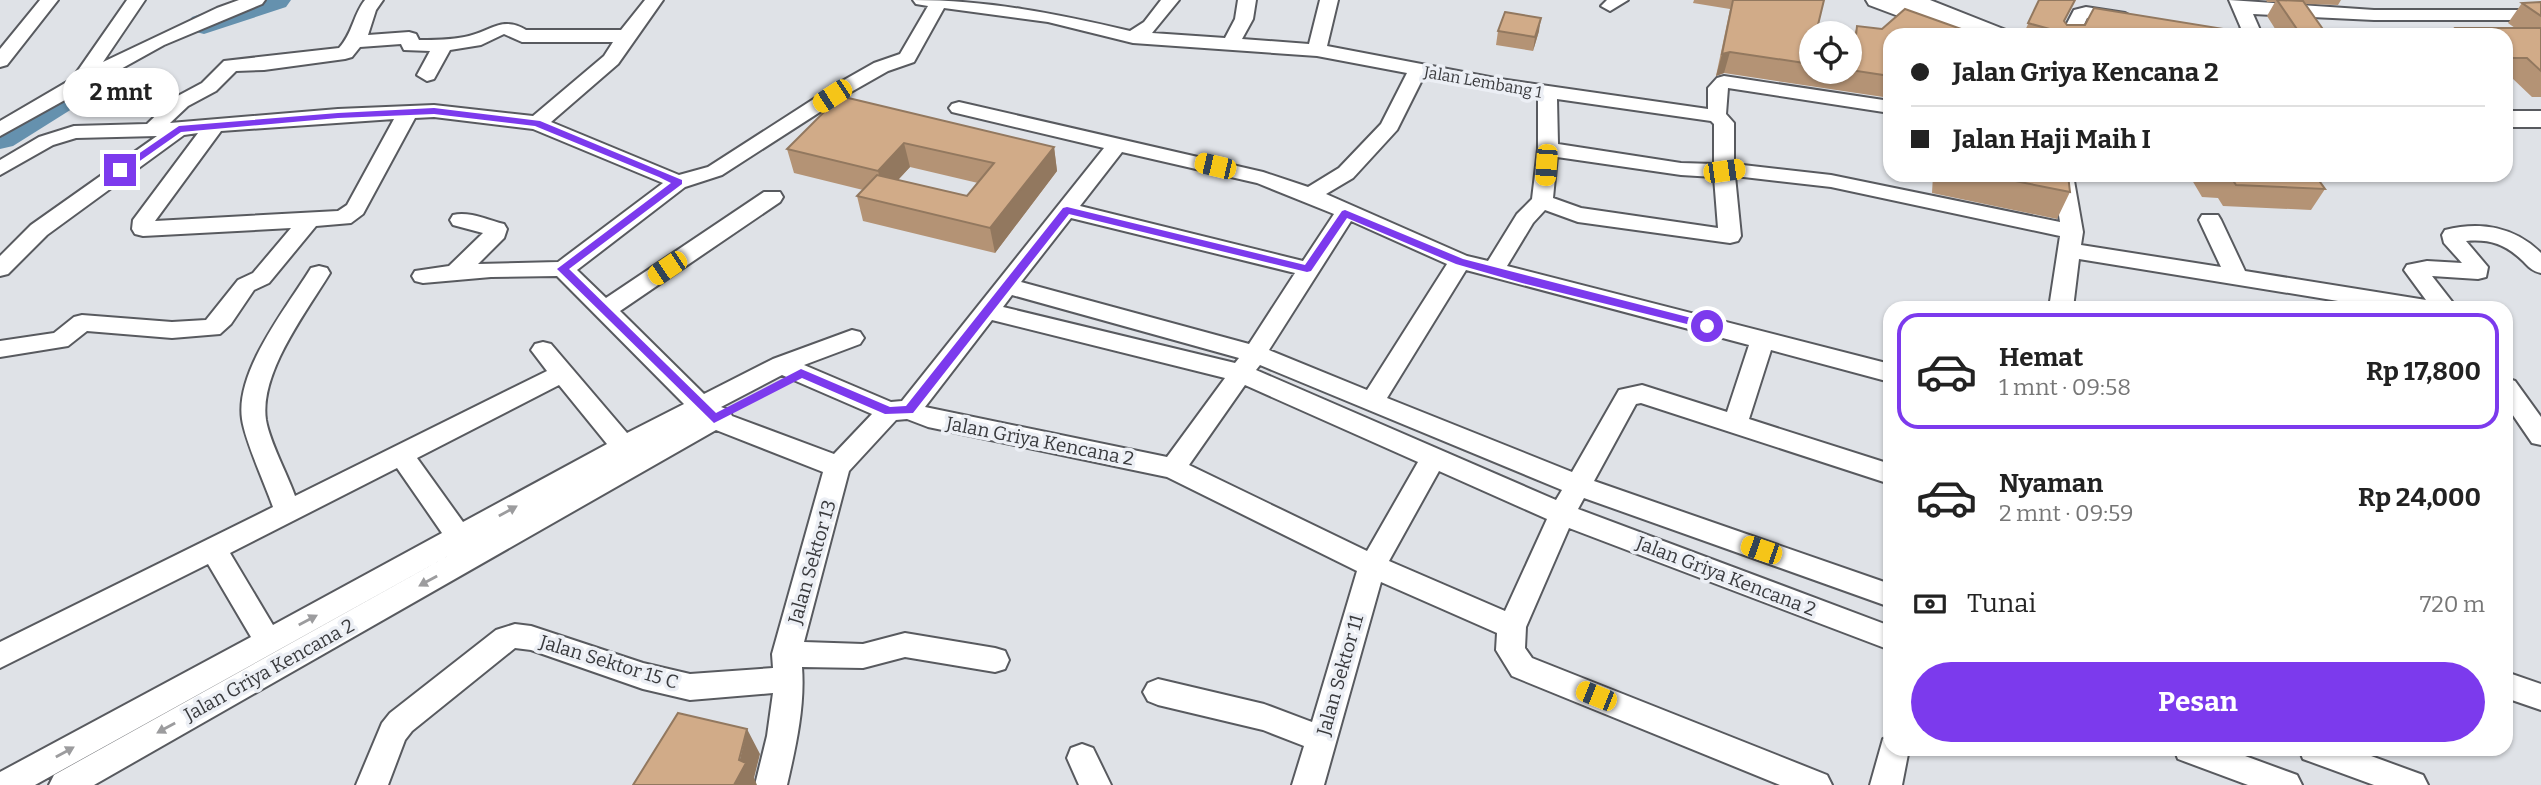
<!DOCTYPE html>
<html lang="id">
<head>
<meta charset="utf-8">
<style>
  :root { --surface:#fff; --page:#f6f6f6; --text:#222; --muted:#767676; --line:#e0e0e0; --accent:#7c3aed }
  body { margin:0; font-family:Bitter,serif; background:var(--page); color:var(--text); height:100vh; display:flex; flex-direction:column; font-size:26px; white-space:nowrap }
  * { box-sizing:border-box; margin:0 }
  p { font-size:23px; color:var(--muted) }
  .icon { flex:none; width:38px; height:38px; fill:none; stroke:currentColor; stroke-width:2; stroke-linecap:round; stroke-linejoin:round }
  .map { position:relative; flex:1; overflow:hidden }
  .sheet { position:absolute; left:1883px; top:301px; width:630px; height:455px; display:flex; flex-direction:column; background:var(--surface); border-radius:21px; box-shadow:0 2px 5px #0004 }
  .sheet>* { flex:none }
  .guide { position:absolute; left:1883px; top:28px; width:630px; height:154px; border-radius:21px; box-shadow:0 2px 5px #0004; display:grid; align-content:center; height:154px; padding:0 28px; background:var(--surface) }
  .tools { position:absolute; left:1799px; top:21px; display:grid; gap:14px }
  .tools a { display:grid; place-items:center; width:63px; height:63px; border-radius:50%; background:var(--surface); box-shadow:0 2px 5px #0004; font-size:35px }
  .end { position:absolute; width:32px; height:32px; margin:-16px; border:9px solid #7c3aed; background:#fff; box-shadow:0 0 0 4px #fff }
  .from { border-radius:50% }
  .bubble { position:absolute; height:49px; border-radius:24px; background:var(--surface); box-shadow:0 2px 5px #0004; font-size:23px; font-weight:700; line-height:49px; text-align:center }
  .car { position:absolute; width:21px; height:42px; margin:-21px -10px; border-radius:9px; box-shadow:0 0 5px 2px #0007; background:linear-gradient(#f5c518 24%,#345 0 40%,#f5c518 0 76%,#345 0 86%,#f5c518 0) }
  .guide b { display:flex; align-items:center; gap:24px; height:66px; font-size:26px }
  .guide b+b { border-top:2px solid var(--line) }
  .guide i { width:18px; height:18px; background:var(--text) }
  ul { padding:12px 0 0; list-style:none }
  li { display:flex; align-items:center; gap:21px; height:116px; margin:0 14px 10px; padding:0 14px; border:4px solid transparent; border-radius:21px }
  li div { flex:1 }
  li b { display:block; font-size:26px }
  li em { font-style:normal; font-weight:700 }
  li.on { border-color:var(--accent) }
  li>.icon { width:63px; height:63px; stroke-width:1.5 }
  .pay { display:flex; align-items:center; gap:18px; height:77px; padding:0 28px; font-size:26px }
  .pay p { margin-inline-start:auto }
  .cta { display:flex; gap:14px; margin-top:auto; padding:14px 28px }
  .cta a { flex:1; height:80px; border-radius:42px; background:var(--accent); color:#fff; font-size:28px; font-weight:700; line-height:80px; text-align:center }
  .map>svg:first-child { display:block }
  .lines { fill:none; stroke-linecap:round; stroke-linejoin:round }
  .river { fill:#6591ae; fill-rule:evenodd }
  .street-casing { stroke:#585a5f; stroke-width:4 }
  .secondary-casing { stroke:#585a5f; stroke-width:4 }
  .street { fill:#fff; fill-rule:evenodd }
  .secondary { fill:#fff; fill-rule:evenodd }
  .wall { fill:#b49375; fill-rule:evenodd }
  .shaded-wall { fill:#92785f }
  .building { fill:#d1ab88; stroke:#92785f; stroke-width:2 }
  .oneway { fill:#9c9c9e }
  .route { fill:#7c3aed }
  .labels { text-anchor:middle; dominant-baseline:central; stroke-width:7; stroke-linejoin:round; paint-order:stroke }
  .far-street-label { font-size:16px; fill:#393a3d; stroke:#eceff5 }
  .street-label { font-size:19px; fill:#393a3d; stroke:#eceff5 }
</style>
</head>
<body>
<div class="map">
<svg width="2541" height="785" viewBox="0 0 2541 785">
  <rect width="100%" height="100%" fill="#dfe2e7"/>
  <g class="lines">
    <!-- river -->
    <path class="river" d="M241,0H291L286,7L204,34L192,31L187,24L192,17Z
      M78,78L91,81L96,89L91,97L13,146L0,149V122L65,81Z"/>
    <!-- street casing -->
    <g class="street-casing">
      <path id="street" d="M40,0H58L7,65L0,67V49Z
        M127,0H145L103,62L217,8L239,0H265L262,4L164,45L0,136V121L72,79Z
        M365,0H383L376,10L368,35L409,32L416,34L419,40C435,40 453,40 469,36C492,30 503,16 526,30H621L645,0H663L618,64L551,122L679,175L708,167L837,84L874,63L900,54L928,6L916,4L913,0C988,0 1058,14 1130,31L1144,22L1161,0H1179L1152,33L1225,38L1235,19L1238,0H1256L1253,19L1242,39L1309,44L1320,0H1338L1327,46L1500,79L1708,109V88L1717,78L1724,76L1890,101V113L1728,88L1726,114L1734,123V164L1831,175L2060,222L2053,175H2073L2083,232L2081,245L2221,267L2199,220L2202,215H2218L2221,220L2245,271L2426,300L2404,270L2407,265L2427,261L2462,263L2444,243L2442,235L2445,230C2481,221 2515,227 2541,253V273C2532,271 2529,267 2523,261C2505,244 2490,239 2466,241L2488,267L2486,277L2478,279L2432,276L2457,308H2381L2079,259L2073,308H2049L2060,236L1831,187L1735,176L1741,236L1738,241L1730,243L1578,222L1545,210L1533,223L1507,266L1890,364V382L1771,350L1749,419L1890,464V484L1641,403L1636,404L1594,481L1890,584V607L1584,498L1578,509L1890,626V650L1569,528L1526,627L1525,648L1532,658L1827,775L1832,785H1780L1512,676L1496,650L1497,633L1381,582L1324,785H1292L1304,746L1263,730L1158,705L1148,701L1143,692L1148,683L1158,679L1264,704L1312,722L1357,571L1167,477L928,427L907,419L896,420L849,471L804,642L863,644L905,633L995,648L1005,651L1009,660L1005,669L995,672L905,657L863,668L802,667C805,706 796,746 787,785H755L767,736L773,693L690,700L643,689L531,650L515,648L412,731L405,740L388,785H356L382,723L390,713L496,630L515,624L531,626L643,663L690,674L773,668L772,654L823,472L716,430L94,785H49L54,775L455,552L35,785H0V772L251,637L208,564L0,668V642L273,507C265,484 245,441 242,419C235,371 287,307 311,268L319,266L327,268L330,273C307,311 259,373 266,420C270,443 287,473 295,496L547,371L531,350L535,344L543,342L551,344L627,433L684,404L557,276L491,277L423,283L415,281L412,276L415,271L449,266L483,233L453,225L450,220L453,215C469,211 488,220 504,224L507,229L504,238L478,264L558,262L663,183L533,129L434,117L415,118L363,214L351,223L316,226L269,283L254,290L231,324L220,334L172,338L87,331L68,346L0,357V341L54,333L74,317L82,315L172,322L206,320L238,280L253,273L291,228L143,236L135,234L132,229L133,220L198,133L184,135L47,235L8,274L0,276V256L31,225L157,136L76,138L53,145L0,175V160L39,137L74,126L147,124L174,98L202,83L224,61L339,48C353,33 353,15 365,0ZM944,8L1048,22L1133,43L1317,56L1407,73L1381,124L1339,168L1308,187L1263,172L959,102L952,104L949,108L952,112L1104,148L902,401L891,402L804,365L860,344L864,338L860,332L852,330L773,359L704,394L620,311L780,202L783,197L780,192H764L606,298L577,270L685,187L722,175L851,92L888,71L914,62ZM504,34L522,42H613L604,56L533,116L434,105L338,109L170,123L188,106L216,91L236,71L264,70L345,59L352,57L360,47L401,44L404,50L430,51L417,75L427,81L434,79L450,50L481,45ZM1424,76L1538,96V149L1532,199L1517,214L1488,261L1467,256L1326,194L1353,178L1397,130ZM1557,99L1711,121L1714,124V164L1681,163L1558,144ZM394,119L347,205L338,211L155,221L221,131ZM1122,152L1257,183L1334,214L1303,261L1080,206ZM1557,157L1681,175L1714,177L1718,228L1581,208L1553,198ZM1071,218L1295,273L1249,344L1021,282ZM1351,221L1447,264L1367,390L1269,350ZM1466,270L1749,345L1727,412L1642,385L1619,390L1572,472L1387,398ZM1012,295L1239,358L1235,363L1003,307ZM992,320L1225,378L1167,457L925,407ZM1260,365L1562,490L1556,500L1256,370ZM782,375L872,414L834,454L732,416L729,410L721,407ZM559,385L607,444L463,522L417,458ZM1245,385L1418,462L1367,551L1189,465ZM397,468L442,533L273,625L230,553ZM1439,471L1547,519L1505,611L1389,561Z
        M1607,0H1628L1610,11L1601,6Z
        M2229,0L2374,10H2541V20H2374L2253,14L2260,30L2258,34L2234,35L2241,28Z
        M2086,7L2125,13L2134,18L2125,23L2087,18L2079,35H2061L2074,10Z
        M2506,378L2515,381L2541,417V445L2532,443L2506,405Z
        M2506,672L2541,684V710L2506,698Z
        M1890,737V749H1909L1902,785H1870L1883,739Z
        M1082,744L1093,748L1111,785H1079L1067,758L1071,748Z
        M2174,749H2226L2297,775L2302,785H2248L2178,759Z
        M2299,749H2352L2423,775L2428,785H2374L2303,759Z"/>
    </g>
    <!-- secondary casing -->
    <g class="secondary-casing">
      <path id="secondary" d="M1866,0H1930L2006,30L2010,35H1975L1937,20L1934,24L1925,26L1869,5Z
        M2506,111H2541V127H2506Z"/>
    </g>
    <!-- street -->
    <use href="#street" class="street"/>
    <!-- secondary -->
    <use href="#secondary" class="secondary"/>
  </g>
  <!-- wall -->
  <path class="wall" d="M1694,0H1824L1811,33V72H1850V47L1857,26L1890,35V98L1724,73L1716,76L1730,9L1693,3Z
    M2039,0L2065,22L2067,25L2230,35H2023Z
    M2266,0H2341L2338,5L2305,4L2327,35H2279L2267,16L2275,2H2267Z
    M2541,2V97H2532L2512,78H2506V35H2450L2456,28H2515L2508,23L2522,3Z
    M1498,31H1539L1533,51L1496,45Z
    M840,96L1054,147L1057,171L995,253L863,221L857,196L863,190L794,173L787,149ZM910,167L978,183L967,196L898,180Z
    M1933,175H2068L2070,192L2057,219L1932,193Z
    M2189,175H2315L2325,189L2311,210L2223,206L2218,198L2202,197Z"/>
  <!-- shaded-wall -->
  <path class="shaded-wall" d="M1541,18L1539,31L1533,51L1535,37Z
    M1730,52L1724,73L1716,76L1722,54Z
    M904,143L910,167L884,195L878,171Z
    M1054,147L1057,171L995,253L990,228Z
    M747,729L760,754L754,778L757,785H734Z"/>
  <!-- building -->
  <path class="building" d="M1733,0H1824L1816,33H1811V64L1730,52L1722,54Z
    M2039,0H2075L2064,21L2067,25H2085L2094,8L2230,30V35H2071L2028,23Z
    M2277,0L2303,1L2327,35H2301Z
    M2541,2V16L2522,3Z
    M1905,9L1978,35H1890V76L1850,70V54L1854,55L1857,26L1882,29Z
    M1505,12L1541,18L1535,37L1498,31Z
    M2456,28H2541V71L2527,58H2506V35H2464Z
    M840,96L1054,147L990,228L857,196L877,175L967,196L994,163L904,143L878,171L787,149Z
    M1985,175H2068L2070,192Z
    M2214,175H2315L2325,189L2236,185L2231,177L2215,176Z
    M678,713L747,729L739,760L746,763L734,785H633Z"/>
  <!-- one-way arrows -->
  <defs><path id="oneway-solid" d="M-6-.8H1V-3.2L6.5 0L1 3.2V.8H-6Z" transform="scale(1.75)"/></defs>
  <g class="oneway">
    <use href="#oneway-solid" transform="translate(508 511) rotate(-29)"/>
    <use href="#oneway-solid" transform="translate(428 581) rotate(151)"/>
    <use href="#oneway-solid" transform="translate(308 620) rotate(-28)"/>
    <use href="#oneway-solid" transform="translate(166 728) rotate(151)"/>
    <use href="#oneway-solid" transform="translate(65 752) rotate(-29)"/>
  </g>
  <!-- route -->
  <path class="route" d="M434,108L540,121L682,180V184L569,269L716,413L801,369L890,407L906,406L1063,208L1067,207L1305,265L1342,211L1345,210L1463,259L1707,322L1713,326L1707,329L1522,283L1456,264L1347,218L1311,271L1307,272L1069,214L913,413L885,414L802,378L714,423L557,269L671,183L659,177L535,126L434,114L338,118L181,132L124,172L115,170L179,126L338,113Z"/>
  <g class="labels">
    <!-- far-street labels -->
    <g class="far-street-label">
      <text transform="translate(1483 82) rotate(10)">Jalan Lembang 1</text>
    </g>
    <!-- street labels -->
    <g class="street-label">
      <text transform="translate(1040 441) rotate(11)">Jalan Griya Kencana 2</text>
      <text transform="translate(812 562) rotate(-74)">Jalan Sektor 13</text>
      <text transform="translate(1726 576) rotate(21)">Jalan Griya Kencana 2</text>
      <text transform="translate(609 662) rotate(17)">Jalan Sektor 15 C</text>
      <text transform="translate(269 670) rotate(-29)">Jalan Griya Kencana 2</text>
      <text transform="translate(1340 675) rotate(-74)">Jalan Sektor 11</text>
    </g>
  </g>
</svg>
<div class="tools">
<a><svg class="icon" aria-label="locate" viewBox="0 0 24 24"><circle cx="12" cy="12" r="6"/><path d="M12 2v4M12 18v4M2 12h4M18 12h4"/></svg></a>
</div>
<i class="end from" style="left:1707px;top:326px"></i>
<i class="end" style="left:120px;top:170px"></i>
<div class="bubble" style="left:63px;top:68px;width:116px">2 mnt</div>
<i class="car" style="left:832px;top:96px;rotate:237deg"></i>
<i class="car" style="left:1546px;top:165px;rotate:184deg"></i>
<i class="car" style="left:1215px;top:166px;rotate:283deg"></i>
<i class="car" style="left:1724px;top:171px;rotate:82deg"></i>
<i class="car" style="left:667px;top:268px;rotate:236deg"></i>
<i class="car" style="left:1761px;top:550px;rotate:289deg"></i>
<i class="car" style="left:1596px;top:696px;rotate:292deg"></i>
<div class="guide">
<b><i class="from"></i>Jalan Griya Kencana 2</b>
<b><i></i>Jalan Haji Maih I</b>
</div>
<section class="sheet">
<ul>
<li class="on"><svg class="icon" aria-label="car" viewBox="0 0 24 24"><path d="M5 17H2v-5l4-1 3-4h7l3 4 3 1v5h-3M9 17h6M6 11h13"/><circle cx="7" cy="17" r="2"/><circle cx="17" cy="17" r="2"/></svg><div><b>Hemat</b><p>1 mnt · 09:58</p></div><em>Rp 17,800</em></li>
<li><svg class="icon" aria-label="car" viewBox="0 0 24 24"><path d="M5 17H2v-5l4-1 3-4h7l3 4 3 1v5h-3M9 17h6M6 11h13"/><circle cx="7" cy="17" r="2"/><circle cx="17" cy="17" r="2"/></svg><div><b>Nyaman</b><p>2 mnt · 09:59</p></div><em>Rp 24,000</em></li>
</ul>
<div class="pay"><svg class="icon" aria-label="cash" viewBox="0 0 24 24"><path d="M3 7h18v10H3z"/><circle cx="12" cy="12" r="2"/></svg>Tunai<p>720 m</p></div>
<div class="cta"><a>Pesan</a></div>
</section>
</div>
</body>
</html>
